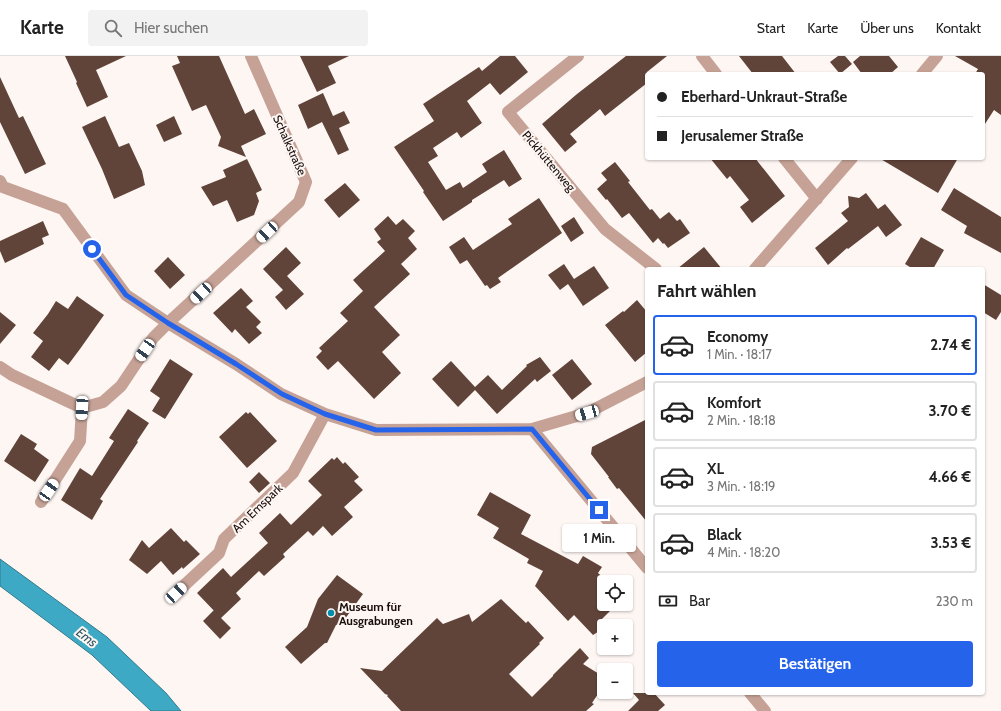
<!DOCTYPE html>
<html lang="de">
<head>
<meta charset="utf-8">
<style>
  :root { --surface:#fff; --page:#f2f2f2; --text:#222; --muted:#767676; --line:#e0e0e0; --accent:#2563eb }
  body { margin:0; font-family:Cabin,sans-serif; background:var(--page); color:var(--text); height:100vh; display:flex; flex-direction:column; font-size:15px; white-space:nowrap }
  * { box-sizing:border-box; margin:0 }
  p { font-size:13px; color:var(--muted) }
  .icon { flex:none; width:22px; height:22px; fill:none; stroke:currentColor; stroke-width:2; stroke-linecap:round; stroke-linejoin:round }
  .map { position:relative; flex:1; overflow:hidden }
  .sheet { position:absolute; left:645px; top:211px; width:340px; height:428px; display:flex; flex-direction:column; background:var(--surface); border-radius:4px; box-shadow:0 1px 3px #0004 }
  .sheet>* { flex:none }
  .top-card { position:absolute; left:645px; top:16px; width:340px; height:88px; border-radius:4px; box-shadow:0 1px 3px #0004; display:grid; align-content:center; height:88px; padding:0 12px; background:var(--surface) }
  .fabs { position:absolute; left:597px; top:519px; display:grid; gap:8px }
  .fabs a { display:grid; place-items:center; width:36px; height:36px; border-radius:4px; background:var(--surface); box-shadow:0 1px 3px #0004; font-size:20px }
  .end { position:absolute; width:18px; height:18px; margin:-9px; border:5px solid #2563eb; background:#fff; box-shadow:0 0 0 2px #fff }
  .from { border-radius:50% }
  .bubble { position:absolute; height:28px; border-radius:4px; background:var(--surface); box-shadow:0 1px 3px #0004; font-size:13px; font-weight:700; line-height:28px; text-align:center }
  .car { position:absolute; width:12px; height:24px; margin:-12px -6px; border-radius:5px; box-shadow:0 0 3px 1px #0007; background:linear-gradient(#fff 24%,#345 0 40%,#fff 0 76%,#345 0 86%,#fff 0) }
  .top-card b { display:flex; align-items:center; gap:14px; height:38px; font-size:15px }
  .top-card b+b { border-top:1px solid var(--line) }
  .top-card i { width:10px; height:10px; background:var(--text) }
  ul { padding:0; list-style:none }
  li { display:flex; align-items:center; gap:12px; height:60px; margin:0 8px 6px; padding:0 4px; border:2px solid var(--line); border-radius:4px }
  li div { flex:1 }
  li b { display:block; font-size:15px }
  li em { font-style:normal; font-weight:700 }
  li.on { border-color:var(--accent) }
  li>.icon { width:36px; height:36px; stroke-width:1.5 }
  h2 { padding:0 12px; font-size:18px; line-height:48px }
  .pay { display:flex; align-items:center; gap:10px; height:44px; padding:0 12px; font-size:15px }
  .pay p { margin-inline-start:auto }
  .primary-button { display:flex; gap:8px; margin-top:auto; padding:8px 12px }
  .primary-button a { flex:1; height:46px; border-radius:4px; background:var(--accent); color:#fff; font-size:16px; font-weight:700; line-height:46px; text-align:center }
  header { display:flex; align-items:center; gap:24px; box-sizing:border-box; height:56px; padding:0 20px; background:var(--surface); border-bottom:1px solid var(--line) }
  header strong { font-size:19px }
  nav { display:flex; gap:22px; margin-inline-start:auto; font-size:14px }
  .search { width:280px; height:36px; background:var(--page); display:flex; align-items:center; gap:10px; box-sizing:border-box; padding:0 14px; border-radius:4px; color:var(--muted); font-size:15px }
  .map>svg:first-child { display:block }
  .water { fill:#3ea9c4; stroke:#337a8c }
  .building { fill:#614439 }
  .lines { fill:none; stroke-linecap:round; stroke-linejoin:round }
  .minor { stroke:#c6a296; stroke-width:12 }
  .route { stroke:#2563eb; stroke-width:5 }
  .poi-dot { fill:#008eaa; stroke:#fdf6f3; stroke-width:1.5 }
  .labels { text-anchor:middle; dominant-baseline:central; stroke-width:4; stroke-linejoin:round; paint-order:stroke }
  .street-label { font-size:12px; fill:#180c08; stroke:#fdf6f3 }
  .poi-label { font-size:12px; font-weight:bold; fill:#180c08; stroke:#fdf6f3; text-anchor:start }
  .water-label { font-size:13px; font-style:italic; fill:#2a5763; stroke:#fdf6f3 }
</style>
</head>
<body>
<header>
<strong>Karte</strong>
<div class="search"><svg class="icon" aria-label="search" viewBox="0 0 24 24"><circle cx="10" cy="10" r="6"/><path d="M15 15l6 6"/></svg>Hier suchen</div>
<nav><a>Start</a><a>Karte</a><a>Über uns</a><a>Kontakt</a></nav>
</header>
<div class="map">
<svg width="1001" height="655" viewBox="0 0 1001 655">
  <rect width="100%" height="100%" fill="#fdf6f3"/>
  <!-- water -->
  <path class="water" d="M0,503L107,581L166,637L181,655H151L92,599L0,530Z"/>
  <!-- building -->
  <path class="building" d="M65,0H126L96,14L108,41L87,51L76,27L77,26Z
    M177,0H219L245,58L254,53L266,78L241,90L246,101L218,90L221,81L206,49L192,55L172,10L180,7Z
    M300,0H349L328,10L336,27L317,36Z
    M500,0H515L528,16L500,39L490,27L467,45L482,67L461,82L457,76L433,92L438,100L428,106L446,134L460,126L463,132L487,116L482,108L504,94L522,123L509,131L504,124L472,144V146L443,165L423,136L424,135L394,91L434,65L423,48L479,11L482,15Z
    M626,0H667L647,16V27L605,60L600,53L570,78L577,86L565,96L542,68L577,38Z
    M739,0H782L796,18H753Z
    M838,0H845L852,8L840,18L830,6Z
    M860,0H889L898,11L890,18H862L853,6Z
    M955,0H1001V59L994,54L983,71V18H975L978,13Z
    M0,21L19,62L23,60L46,108L25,118L0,66Z
    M323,37L333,60L344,55L350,67L339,72L349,94L338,99L322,66L308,73L298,49Z
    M105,60L119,91L129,87L142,115L145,129L114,143L102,113L82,71Z
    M174,60L182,78L164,86L156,69Z
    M710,102H755L785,140L752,167L740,151L749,144L730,120L727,123Z
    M879,102H958L938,137Z
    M247,103L262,134L256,137L259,145L254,159L237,166L227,144L213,150L201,131L226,121L223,114Z
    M615,106L630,125L628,126L650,154L652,153L660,163L669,156L677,165L680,163L690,177L668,192L664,187L663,188L658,182L653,187L629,157L622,162L607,143L606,144L597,133L607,124L601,117Z
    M345,127L360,144L339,162L324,144Z
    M954,132L1001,161V197L964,177L967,170L941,154Z
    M866,137L878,153L885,148L902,169L886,181L878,170L848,193L847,192L828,209L815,192L848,165L841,157L849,151L848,140L859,142Z
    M539,142L562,177L498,222L501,226L490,233L487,229L485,230L467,204L460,208L449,191L464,181L473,194L512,168L508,163Z
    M388,160L396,169L403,163L415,175L408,182L417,193L401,208L410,218L374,251L400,279L382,296L401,317L374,343L338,305L328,314L316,301L322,295L319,292L348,265L340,257L363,235L353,224L385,195L377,186L381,183L374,173Z
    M574,161L584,177L571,186L561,170Z
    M43,165L49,179L42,182L44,188L5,207L0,195V185Z
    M921,181L944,194L933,213H913L905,208Z
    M286,191L301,207L287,220L304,238L286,254L275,241L283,234L263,213Z
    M704,191L722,213H677Z
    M168,201L185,219L170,233L154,215Z
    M564,208L574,223L594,210L609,232L583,250L568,228L560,234L548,219Z
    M983,228L1001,239V256L996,264L983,256Z
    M241,232L253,245L246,251L261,266L256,271L262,277L249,288L235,273L232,277L213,257Z
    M77,240L104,259L80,293L68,309L59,302L49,315L31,301L43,285L33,277L48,258L56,245L68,253Z
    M637,244L647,256V296L635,306L605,269L623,255L624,256Z
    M0,256L16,269L0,288Z
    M540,301L551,315L537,326L535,323L497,358L475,334L458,351L432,323L451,305L475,331L488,319L502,334L527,310L526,309Z
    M170,303L193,318L165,363L152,355L160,342L150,335Z
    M572,303L592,328L572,344L552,319Z
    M128,353L149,367L137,385L138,386L100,443L103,445L92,464L61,444L80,412L92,420L114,385L109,382Z
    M246,356L248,358L250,356L277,385L247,412L219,381Z
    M647,363V466L619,432L617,433L608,421H609L591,398L592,391Z
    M21,378L37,388L34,393L49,404L35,426L4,405Z
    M337,401L343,408L345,406L359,421L354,425L363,434L344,451L353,461L332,480L323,470L313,480L308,475L283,498L285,501L264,520L259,515L236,537L241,543L221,562L231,572L220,583L203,565L214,554L219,560L197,537L223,512L231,521L268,487L259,477L280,457L291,469L322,439L308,425L332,402L334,404Z
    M259,416L270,427L259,437L249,426Z
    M490,436L531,459L521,478L578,508L583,500L602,511L598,517L608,526H604V548H617L601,564L605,570H604V572L593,579L574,559L568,565L535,530L543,515L527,507L529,503L493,482L499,472L477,459Z
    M171,472L184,486L186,484L200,498L183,513L182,511L173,519L161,505L147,518L129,504L142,484L149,492Z
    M337,519L363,538L342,567L336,569L327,587H325L301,608L285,591L307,571L318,543Z
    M501,543L526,567L528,565L544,582L539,587L540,588L509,618L532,641L553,620V619L580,592L589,602L583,608L604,621V629L592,647L594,648L586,655H401L387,640L388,639L385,638L360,612L382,615L437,562L443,568L469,558L472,566Z
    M633,637H654L665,649L658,655H628L639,644Z"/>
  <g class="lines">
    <!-- minor -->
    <path class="minor" d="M578,0L508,56L605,173L656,213
      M702,0L716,18
      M922,18L937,0
      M784,102L817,143
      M0,125L3,131L63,153L126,239L168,267L236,308L281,338L325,358L376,374L532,373L587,357L647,326
      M755,213L852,102
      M0,311L12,319L82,352L103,346L121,330L153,282L168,267L299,146L306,126L251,0
      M532,373L647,512
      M41,446L80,385L82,352
      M176,537L219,497L224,483L293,417L325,358
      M750,637L765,655"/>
  </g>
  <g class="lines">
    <!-- route -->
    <path class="route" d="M92,193L126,239L168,267L236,308L282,338L325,358L376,374L532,373L599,454"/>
  </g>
  <!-- markers -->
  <circle class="poi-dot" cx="331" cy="557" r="4"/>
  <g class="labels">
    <!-- street labels -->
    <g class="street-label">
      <text transform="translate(290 89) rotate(66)">Schalkstraße</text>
      <text transform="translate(549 105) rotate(50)">Pickhüttenweg</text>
      <text transform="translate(257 452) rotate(-44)">Am Emspark</text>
    </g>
    <!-- poi labels -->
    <g class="poi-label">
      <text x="339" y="550">Museum für<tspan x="339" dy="14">Ausgrabungen</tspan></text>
    </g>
    <!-- water labels -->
    <g class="water-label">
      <text transform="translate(87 581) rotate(37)">Ems</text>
    </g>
  </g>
</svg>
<div class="fabs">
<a><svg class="icon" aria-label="locate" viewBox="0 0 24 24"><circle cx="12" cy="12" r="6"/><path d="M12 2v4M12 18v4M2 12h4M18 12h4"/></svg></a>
<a>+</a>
<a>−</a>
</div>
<i class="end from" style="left:92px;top:193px"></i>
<i class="end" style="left:599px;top:454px"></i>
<div class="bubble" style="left:562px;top:468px;width:74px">1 Min.</div>
<i class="car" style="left:267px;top:176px;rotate:227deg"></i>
<i class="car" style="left:201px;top:237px;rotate:227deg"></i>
<i class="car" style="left:145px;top:294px;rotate:214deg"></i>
<i class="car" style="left:82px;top:352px;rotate:183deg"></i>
<i class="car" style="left:587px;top:357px;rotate:254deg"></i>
<i class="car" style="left:49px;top:434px;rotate:34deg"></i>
<i class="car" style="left:176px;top:537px;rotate:47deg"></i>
<div class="top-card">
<b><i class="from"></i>Eberhard-Unkraut-Straße</b>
<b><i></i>Jerusalemer Straße</b>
</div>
<section class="sheet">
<h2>Fahrt wählen</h2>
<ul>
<li class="on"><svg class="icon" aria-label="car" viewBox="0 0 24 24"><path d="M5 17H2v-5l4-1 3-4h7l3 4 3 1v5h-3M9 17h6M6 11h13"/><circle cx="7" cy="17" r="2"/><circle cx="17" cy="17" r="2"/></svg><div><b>Economy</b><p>1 Min. · 18:17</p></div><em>2.74 €</em></li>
<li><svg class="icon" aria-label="car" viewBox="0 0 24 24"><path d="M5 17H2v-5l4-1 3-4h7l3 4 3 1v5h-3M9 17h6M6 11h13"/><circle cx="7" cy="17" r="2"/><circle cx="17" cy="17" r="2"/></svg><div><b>Komfort</b><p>2 Min. · 18:18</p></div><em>3.70 €</em></li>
<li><svg class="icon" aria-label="car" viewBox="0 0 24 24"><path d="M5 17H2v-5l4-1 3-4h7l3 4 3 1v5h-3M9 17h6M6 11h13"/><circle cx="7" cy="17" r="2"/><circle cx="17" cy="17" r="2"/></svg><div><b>XL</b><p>3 Min. · 18:19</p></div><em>4.66 €</em></li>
<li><svg class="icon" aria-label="car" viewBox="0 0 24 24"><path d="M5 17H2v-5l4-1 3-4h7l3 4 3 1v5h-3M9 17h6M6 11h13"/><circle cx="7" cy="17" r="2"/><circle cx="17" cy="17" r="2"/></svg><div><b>Black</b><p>4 Min. · 18:20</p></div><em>3.53 €</em></li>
</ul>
<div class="pay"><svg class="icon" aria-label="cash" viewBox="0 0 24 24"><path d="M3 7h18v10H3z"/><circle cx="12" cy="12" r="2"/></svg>Bar<p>230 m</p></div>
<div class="primary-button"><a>Bestätigen</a></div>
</section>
</div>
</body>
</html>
